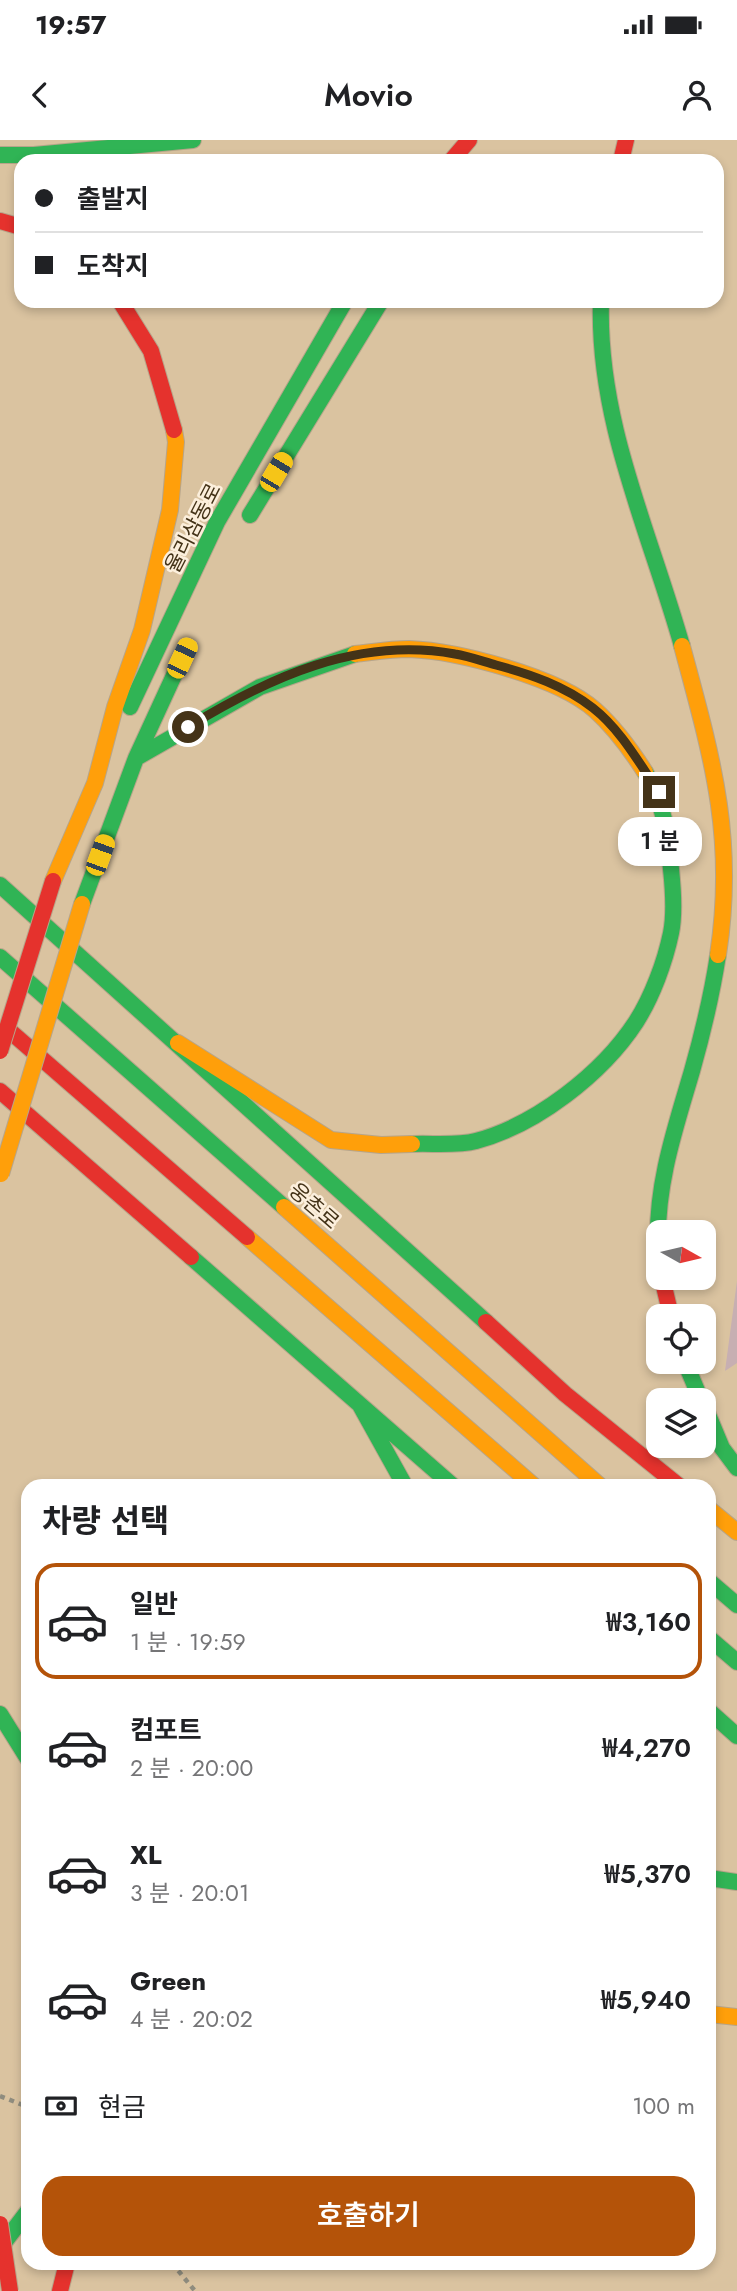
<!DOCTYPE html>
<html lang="ko">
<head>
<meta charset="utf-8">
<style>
  :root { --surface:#fff; --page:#f2f2f2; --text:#202124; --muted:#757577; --line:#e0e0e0; --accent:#b45309 }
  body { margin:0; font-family:Jost,"Noto Sans KR",sans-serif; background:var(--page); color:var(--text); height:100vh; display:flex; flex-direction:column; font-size:26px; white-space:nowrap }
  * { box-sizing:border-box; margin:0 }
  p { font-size:23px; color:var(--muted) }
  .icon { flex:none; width:38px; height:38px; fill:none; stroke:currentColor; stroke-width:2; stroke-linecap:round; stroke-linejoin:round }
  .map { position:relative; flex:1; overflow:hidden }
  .sheet { position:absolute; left:21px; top:1339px; width:695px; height:791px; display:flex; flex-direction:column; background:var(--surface); border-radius:21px; box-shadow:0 4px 10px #0003 }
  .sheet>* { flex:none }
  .banner { position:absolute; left:14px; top:14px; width:710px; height:154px; border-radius:21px; box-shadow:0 4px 10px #0003; display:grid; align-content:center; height:154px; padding:0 21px; background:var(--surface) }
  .needle { width:46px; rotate:98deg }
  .controls { position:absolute; left:646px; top:1080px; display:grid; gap:14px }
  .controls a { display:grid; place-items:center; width:70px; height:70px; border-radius:14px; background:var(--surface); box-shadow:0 4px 10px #0003; font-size:35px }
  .end { position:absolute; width:32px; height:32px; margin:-16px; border:9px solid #443318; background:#fff; box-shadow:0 0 0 4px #fff }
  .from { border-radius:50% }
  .bubble { position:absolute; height:49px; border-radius:21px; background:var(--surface); box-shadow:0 4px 10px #0003; font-size:23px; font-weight:600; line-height:49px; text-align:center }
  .car { position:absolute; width:21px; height:42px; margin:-21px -10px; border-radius:9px; box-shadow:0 0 5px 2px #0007; background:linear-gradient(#f5c518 24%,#345 0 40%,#f5c518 0 76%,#345 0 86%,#f5c518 0) }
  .banner b { display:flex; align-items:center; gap:24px; height:66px; font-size:26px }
  .banner b+b { border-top:2px solid var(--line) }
  .banner i { width:18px; height:18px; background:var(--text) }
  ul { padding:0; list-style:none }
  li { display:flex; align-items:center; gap:21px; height:116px; margin:0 14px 10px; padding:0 7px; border:4px solid transparent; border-radius:21px }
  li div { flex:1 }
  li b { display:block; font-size:26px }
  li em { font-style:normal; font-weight:600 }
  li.active { border-color:var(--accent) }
  li>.icon { width:63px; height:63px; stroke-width:1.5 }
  h2 { padding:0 21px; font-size:32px; line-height:84px }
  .pay { display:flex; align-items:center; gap:18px; height:77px; padding:0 21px; font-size:26px }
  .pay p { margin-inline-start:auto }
  .primary-button { display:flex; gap:14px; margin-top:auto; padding:14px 21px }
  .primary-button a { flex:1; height:80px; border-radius:21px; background:var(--accent); color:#fff; font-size:28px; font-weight:600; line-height:80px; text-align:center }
  .status { display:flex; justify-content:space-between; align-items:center; height:49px; padding:0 35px; background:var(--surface); direction:ltr }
  .status svg { height:19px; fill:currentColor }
  header { display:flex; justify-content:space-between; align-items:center; height:91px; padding:0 21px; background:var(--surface); font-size:32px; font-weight:600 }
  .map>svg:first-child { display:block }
  .green { fill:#c7afb2 }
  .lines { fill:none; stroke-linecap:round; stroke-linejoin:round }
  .fast-casing { stroke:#b7a58a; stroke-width:18 }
  .slow-casing { stroke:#b7a58a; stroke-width:18 }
  .jam-casing { stroke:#b7a58a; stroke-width:18 }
  .path { stroke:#8f8c7e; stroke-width:4.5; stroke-dasharray:5 5; stroke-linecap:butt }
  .fast { stroke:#30b455; stroke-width:16 }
  .slow { stroke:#ff9f0a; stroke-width:16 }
  .jam { stroke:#e5322d; stroke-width:16 }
  .slow-bridge-casing { stroke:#b7a58a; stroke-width:18; stroke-linecap:butt }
  .jam-bridge-casing { stroke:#b7a58a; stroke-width:18; stroke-linecap:butt }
  .slow-bridge { stroke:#ff9f0a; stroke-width:16 }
  .jam-bridge { stroke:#e5322d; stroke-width:16 }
  .route { stroke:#443318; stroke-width:9 }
  .labels { text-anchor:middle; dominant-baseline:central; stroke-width:5; stroke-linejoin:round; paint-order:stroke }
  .street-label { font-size:21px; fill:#443318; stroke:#fcefdc }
</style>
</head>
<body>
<div class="status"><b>19:57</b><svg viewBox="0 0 49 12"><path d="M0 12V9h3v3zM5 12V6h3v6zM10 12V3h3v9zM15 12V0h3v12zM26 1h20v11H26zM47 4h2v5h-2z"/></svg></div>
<header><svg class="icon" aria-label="back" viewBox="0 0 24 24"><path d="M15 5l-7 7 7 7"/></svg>Movio<svg class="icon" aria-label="person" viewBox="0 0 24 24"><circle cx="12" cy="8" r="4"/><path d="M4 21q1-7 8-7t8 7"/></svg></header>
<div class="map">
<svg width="737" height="2151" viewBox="0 0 737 2151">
  <rect width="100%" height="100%" fill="#dac3a0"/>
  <!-- green -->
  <path class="green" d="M737,1141V1223L725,1231Z"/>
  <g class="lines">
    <!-- fast casing -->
    <g class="fast-casing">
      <path id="fast" d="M0,15H34L193,0
        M601,161C597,282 650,392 682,506
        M250,375L381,161
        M130,567L217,382L345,161
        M136,618L176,531
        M0,745L486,1182
        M82,764L136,618L260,547L355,514
        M0,817L284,1067
        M412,1004C432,1003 457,1006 476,1001C536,985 602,934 636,882C652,857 665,822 671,793C675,774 673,748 671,729C668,695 664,662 645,632
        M658,1105C656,1044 675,989 692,931C703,892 712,854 718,815
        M191,1117L453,1346
        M685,1222L701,1260
        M360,1265L405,1346
        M704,1265L722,1308L737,1328
        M709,1441L737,1465
        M709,1498L737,1522
        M709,1571L737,1596
        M0,1574L28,1619
        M709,1738L737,1742
        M0,2108L28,2071"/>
    </g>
    <!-- slow casing -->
    <g class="slow-casing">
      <path id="slow" d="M682,506C712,617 736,698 718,815
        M355,514C373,512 391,509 409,509C458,511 558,537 595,570C615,588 631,610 645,632
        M53,741L95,643L115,567L142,490L170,370L176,302L174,290
        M178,903L331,1000L381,1005L412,1004
        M284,1067L600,1346
        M247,1097L534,1346
        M709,1369L737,1392
        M709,1874L737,1877"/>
    </g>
    <!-- jam casing -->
    <g class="jam-casing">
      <path id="jam" d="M451,21L469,0
        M621,21L626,0
        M0,81L21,87
        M120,161L151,211L174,290
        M12,893L247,1097
        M0,951L191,1117
        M662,1138L671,1176
        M486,1182L565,1254L679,1346
        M60,2151L67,2123"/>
    </g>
    <!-- path -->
    <path class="path" d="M0,1956L28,1967
      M172,2123L195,2151"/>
    <!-- fast -->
    <use href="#fast" class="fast"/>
    <!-- slow -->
    <use href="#slow" class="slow"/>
    <!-- jam -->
    <use href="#jam" class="jam"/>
    <!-- slow-bridge casing -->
    <g class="slow-bridge-casing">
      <path id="slow-bridge" d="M1,1034L82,764"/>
    </g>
    <!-- jam-bridge casing -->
    <g class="jam-bridge-casing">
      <path id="jam-bridge" d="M0,911L53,741
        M0,2084L10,2151"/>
    </g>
    <!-- slow-bridge -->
    <use href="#slow-bridge" class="slow-bridge"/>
    <!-- jam-bridge -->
    <use href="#jam-bridge" class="jam-bridge"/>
  </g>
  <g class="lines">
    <!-- route -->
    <path class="route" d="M188,587C268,538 358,496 455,514C468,516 482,521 496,525C530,534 565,546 593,568C621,590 639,623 659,652"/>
  </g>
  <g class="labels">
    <!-- street labels -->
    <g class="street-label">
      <text transform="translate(193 388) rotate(-63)">율리삼동로</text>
      <text transform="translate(314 1066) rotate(41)">웅촌로</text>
    </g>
  </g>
</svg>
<div class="controls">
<a><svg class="needle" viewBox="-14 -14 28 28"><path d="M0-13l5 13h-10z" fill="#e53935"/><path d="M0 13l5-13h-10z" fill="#757577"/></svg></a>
<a><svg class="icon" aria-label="locate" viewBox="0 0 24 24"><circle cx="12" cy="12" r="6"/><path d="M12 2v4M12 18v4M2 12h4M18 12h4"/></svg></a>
<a><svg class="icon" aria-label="layers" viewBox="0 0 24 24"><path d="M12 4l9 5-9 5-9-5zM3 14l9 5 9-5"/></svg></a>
</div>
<i class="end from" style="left:188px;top:587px"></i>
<i class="end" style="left:659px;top:652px"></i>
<div class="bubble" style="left:618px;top:677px;width:84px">1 분</div>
<i class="car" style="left:276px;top:332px;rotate:31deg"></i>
<i class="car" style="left:182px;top:518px;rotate:25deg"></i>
<i class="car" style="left:100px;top:715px;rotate:20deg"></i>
<div class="banner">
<b><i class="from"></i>출발지</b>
<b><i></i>도착지</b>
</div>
<section class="sheet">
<h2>차량 선택</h2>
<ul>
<li class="active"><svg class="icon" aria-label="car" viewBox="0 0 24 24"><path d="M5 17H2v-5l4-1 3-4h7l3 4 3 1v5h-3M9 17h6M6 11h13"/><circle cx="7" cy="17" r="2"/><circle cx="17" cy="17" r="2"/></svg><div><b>일반</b><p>1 분 · 19:59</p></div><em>₩3,160</em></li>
<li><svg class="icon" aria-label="car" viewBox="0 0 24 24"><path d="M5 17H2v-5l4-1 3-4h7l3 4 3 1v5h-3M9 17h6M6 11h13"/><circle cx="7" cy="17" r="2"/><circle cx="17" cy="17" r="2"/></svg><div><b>컴포트</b><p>2 분 · 20:00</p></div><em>₩4,270</em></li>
<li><svg class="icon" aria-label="car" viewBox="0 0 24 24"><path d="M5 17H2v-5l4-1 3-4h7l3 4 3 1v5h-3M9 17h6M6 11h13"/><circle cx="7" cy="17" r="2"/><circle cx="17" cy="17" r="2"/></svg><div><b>XL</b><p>3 분 · 20:01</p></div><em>₩5,370</em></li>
<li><svg class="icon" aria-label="car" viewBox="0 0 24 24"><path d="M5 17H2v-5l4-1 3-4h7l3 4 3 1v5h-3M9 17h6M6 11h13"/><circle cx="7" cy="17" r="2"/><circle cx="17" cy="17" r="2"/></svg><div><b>Green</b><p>4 분 · 20:02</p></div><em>₩5,940</em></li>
</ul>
<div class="pay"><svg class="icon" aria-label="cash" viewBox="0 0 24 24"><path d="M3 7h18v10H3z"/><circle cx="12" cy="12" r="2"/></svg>현금<p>100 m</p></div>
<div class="primary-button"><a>호출하기</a></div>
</section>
</div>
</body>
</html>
